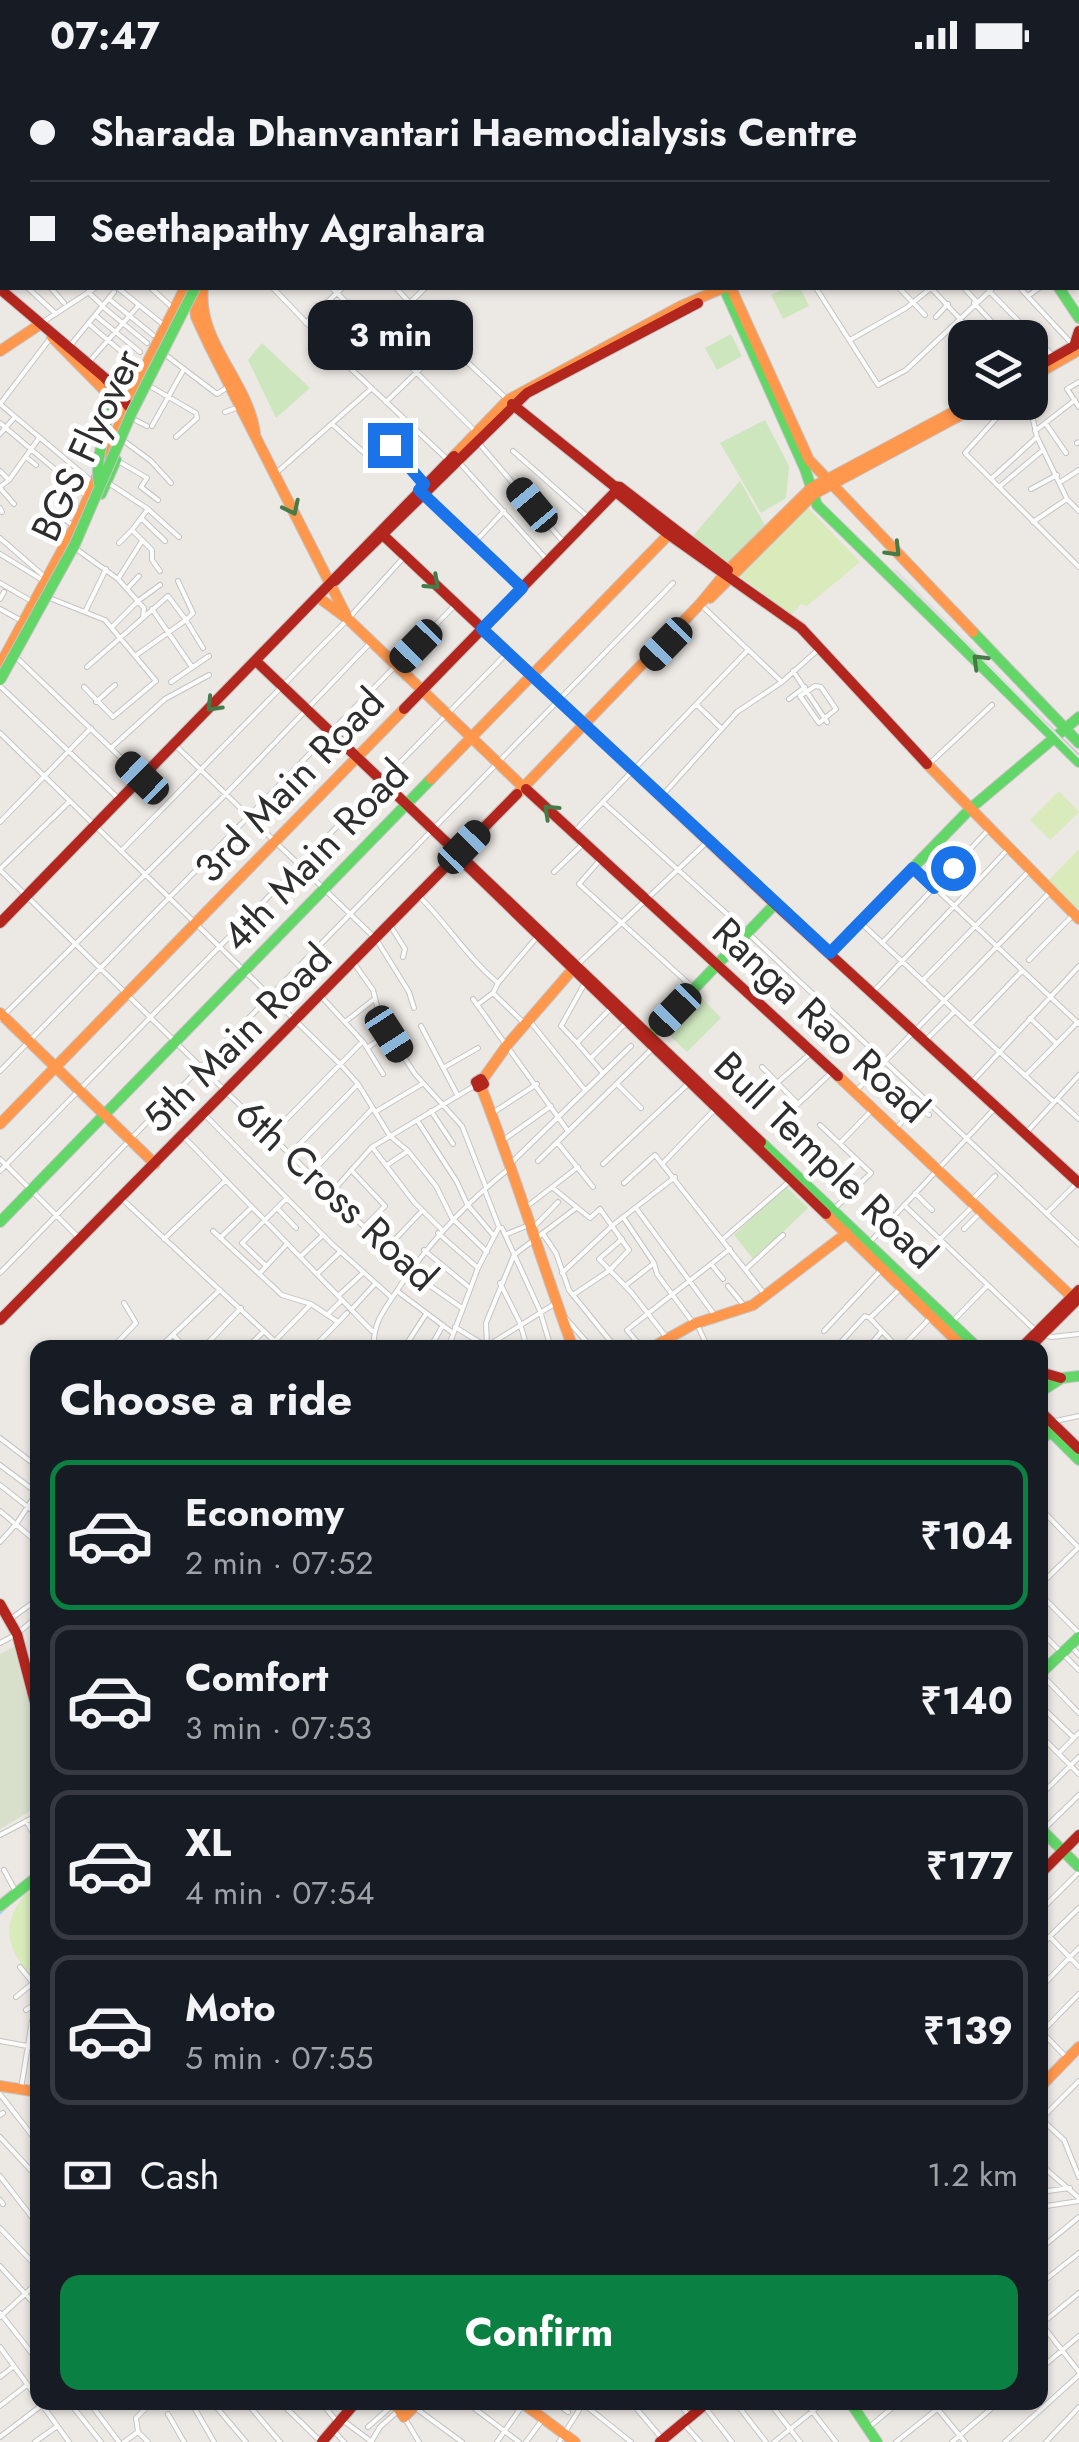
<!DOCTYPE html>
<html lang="en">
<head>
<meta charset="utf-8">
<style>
  :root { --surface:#171b24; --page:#20242c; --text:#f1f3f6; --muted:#9ea1a6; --line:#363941; --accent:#0b8043 }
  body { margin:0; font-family:Jost,sans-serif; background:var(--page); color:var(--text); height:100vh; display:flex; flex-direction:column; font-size:38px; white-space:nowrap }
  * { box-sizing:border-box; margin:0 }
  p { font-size:32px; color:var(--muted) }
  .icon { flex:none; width:55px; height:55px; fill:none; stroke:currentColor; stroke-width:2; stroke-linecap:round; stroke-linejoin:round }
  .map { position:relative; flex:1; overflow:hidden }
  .side { position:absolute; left:30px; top:1270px; width:1018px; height:1070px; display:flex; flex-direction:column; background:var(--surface); border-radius:20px; box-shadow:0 2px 8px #0004 }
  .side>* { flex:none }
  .banner { position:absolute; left:0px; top:0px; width:1080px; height:220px; box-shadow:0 2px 8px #0004; display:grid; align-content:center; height:220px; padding:0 30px; background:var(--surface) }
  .tools { position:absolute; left:948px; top:250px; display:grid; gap:20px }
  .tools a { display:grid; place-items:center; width:100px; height:100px; border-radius:20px; background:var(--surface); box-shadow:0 2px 8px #0004; font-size:50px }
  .end { position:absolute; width:45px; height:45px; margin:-22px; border:12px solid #1a73e8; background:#fff; box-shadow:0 0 0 5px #fff }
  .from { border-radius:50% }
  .bubble { position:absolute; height:70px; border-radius:20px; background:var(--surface); box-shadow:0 2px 8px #0004; font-size:32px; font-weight:700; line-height:70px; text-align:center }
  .car { position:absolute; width:30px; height:60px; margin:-30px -15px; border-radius:12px; box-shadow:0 0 8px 2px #0007; background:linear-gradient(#222 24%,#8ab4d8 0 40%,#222 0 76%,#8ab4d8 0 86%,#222 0) }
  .banner b { display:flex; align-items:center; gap:35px; height:95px; font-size:38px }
  .banner b+b { border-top:2px solid var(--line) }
  .banner i { width:25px; height:25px; background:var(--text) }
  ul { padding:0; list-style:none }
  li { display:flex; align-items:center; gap:30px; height:150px; margin:0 20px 15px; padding:0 10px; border:5px solid var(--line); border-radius:20px }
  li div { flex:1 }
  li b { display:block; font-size:38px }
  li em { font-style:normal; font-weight:700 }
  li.current { border-color:var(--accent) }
  li>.icon { width:90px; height:90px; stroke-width:1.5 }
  h2 { padding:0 30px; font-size:45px; line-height:120px }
  .pay { display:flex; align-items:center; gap:25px; height:110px; padding:0 30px; font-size:38px }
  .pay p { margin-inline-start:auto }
  .primary-button { display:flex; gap:20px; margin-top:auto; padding:20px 30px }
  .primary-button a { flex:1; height:115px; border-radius:20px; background:var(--accent); color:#fff; font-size:40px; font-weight:700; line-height:115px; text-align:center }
  .status { display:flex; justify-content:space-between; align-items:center; height:70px; padding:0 50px; background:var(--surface); direction:ltr }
  .status svg { height:28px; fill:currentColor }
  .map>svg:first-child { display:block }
  .green { fill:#cee6be }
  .cemetery { fill:#d8e0cc }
  .pitch { fill:#d9eabb }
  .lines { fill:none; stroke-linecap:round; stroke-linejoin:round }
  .stream { stroke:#99d6ec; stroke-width:2.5 }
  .street-casing { stroke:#c5c4c5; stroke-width:6 }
  .fast-casing { stroke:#c5c4c5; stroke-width:12 }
  .slow-casing { stroke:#c5c4c5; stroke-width:12 }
  .jam-casing { stroke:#c5c4c5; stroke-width:12 }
  .street { stroke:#fcfcfb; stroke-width:4 }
  .fast { stroke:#63d668; stroke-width:10 }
  .slow { stroke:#ff974d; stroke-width:10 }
  .jam { stroke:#b3261e; stroke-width:10 }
  .rail { stroke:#dfdfe1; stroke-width:2.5 }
  .fast-bridge-casing { stroke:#c5c4c5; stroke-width:12; stroke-linecap:butt }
  .fast-bridge { stroke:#63d668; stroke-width:10 }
  .oneway { stroke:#467a48 }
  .route { stroke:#1a73e8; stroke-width:12 }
  .labels { text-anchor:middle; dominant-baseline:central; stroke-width:10; stroke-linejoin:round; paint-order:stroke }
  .street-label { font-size:40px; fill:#2e2e2e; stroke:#fff }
</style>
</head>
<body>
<div class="status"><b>07:47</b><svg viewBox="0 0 49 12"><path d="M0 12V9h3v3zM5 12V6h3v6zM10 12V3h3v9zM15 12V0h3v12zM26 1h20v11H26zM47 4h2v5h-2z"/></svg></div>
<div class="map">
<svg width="1079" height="2372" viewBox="0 0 1079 2372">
  <rect width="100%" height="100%" fill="#ece8e4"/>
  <!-- green -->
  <path class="green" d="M786,218H800L809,236L783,249L771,225Z
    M731,264L742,286L717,300L705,278Z
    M262,273L310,318L276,348L248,290Z
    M765,350L789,396L786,428L761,443L720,373Z
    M740,411L766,457L726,495L692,467Z
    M701,927L721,948L687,982L666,962Z
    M786,1116L808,1138L754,1190L734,1165Z"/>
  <!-- cemetery -->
  <path class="cemetery" d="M14,1577L37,1665V1737L0,1759V1584Z"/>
  <!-- pitch -->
  <path class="pitch" d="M808,438L860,492L807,536L801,534L791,545L740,506Z
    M1059,721L1079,742L1050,770L1030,750Z
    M1079,779V845L1047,812Z
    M37,1810V1914C0,1872 0,1850 37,1810Z"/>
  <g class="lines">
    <!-- stream -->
    <path class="stream" d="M0,1843L18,1825"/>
    <!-- street casing -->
    <g class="street-casing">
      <path id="street" d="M118,0L120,2
        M164,0L166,2
        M193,0L196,2
        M239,0L242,2
        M295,0L298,2
        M364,0L366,2
        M973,0L975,2
        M47,2L49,0
        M96,2L99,0
        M267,2L270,0
        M312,2L315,0
        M337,2L340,0
        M766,2L769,0
        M889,2L892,0
        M919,2L921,0
        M965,2L968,0
        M1078,39L1079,38
        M1078,62L1079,61
        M1078,85L1079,84
        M0,92L2,94
        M1078,93L1079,96
        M0,104L2,102
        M0,120L2,123
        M1078,148L1079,149
        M0,159L2,162
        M1078,183L1079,182
        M0,191L2,193
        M1078,211L1079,210
        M28,218L55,243
        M51,218L64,233
        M118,218L165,256
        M151,218L174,239
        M273,218L347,295L448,390
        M332,218L476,362
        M396,218L447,273L508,330
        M816,218L878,315L906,300L993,218
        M899,218L925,245
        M931,218L978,268
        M964,218L977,232
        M1020,218L1074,276
        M989,221L1052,285
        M88,222L103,236
        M1028,226L1039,218
        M109,229L153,265
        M974,233L1007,268
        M103,237L147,273
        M96,246L140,282
        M936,247L948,234
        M43,252L95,218
        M306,253L342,218
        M89,254L131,290
        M850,270L906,238L931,218
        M69,277L114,222
        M163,283L217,324L228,317
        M88,293L139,235
        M347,295L425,218
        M1079,312L1067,319L1079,337
        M148,315L196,343L197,348L176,367
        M386,332L447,273
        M1011,332L965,383L1079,497
        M1029,332L1037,367L1067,429
        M0,334L89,409L85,425L88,426
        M0,334L52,266
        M225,342L239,337
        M133,349L147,356
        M0,353L84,424
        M332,354L372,390L389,375L425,414
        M1046,354L1066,383
        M152,356L184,299
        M1035,361L1075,330
        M0,364L15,347
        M124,371L151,391L171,413
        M477,371L565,474
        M1077,373L1079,372
        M513,381L588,447
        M26,387L36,395
        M118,391L147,408L141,417L158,430
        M458,391L548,491
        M0,401L9,410
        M275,404L372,318
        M991,409L1037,367
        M1062,411L1079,400
        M107,412L148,439L179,467
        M0,417L9,410L39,368
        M999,417L1043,380
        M0,418L14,434
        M1031,419L1057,405
        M424,425L522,519
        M42,432L75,457
        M0,438L2,442
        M148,439L132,460L152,480V490L160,501
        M142,449L165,471
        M1033,452L1067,429L1079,441
        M0,468L46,508
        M119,473L132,460
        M474,473L504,441
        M75,478L118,509L144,538L143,547
        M0,484L44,511
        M118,509L142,471
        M178,511L193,543L186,550L203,578
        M0,513L33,532
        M127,519L139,506
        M47,527L105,550L156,611L113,647L84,617
        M0,529L4,522
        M700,534L782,612
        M0,539L22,551
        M152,539L192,597
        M85,542L106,499
        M112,557L138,531L160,515
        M16,587L142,708
        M87,597L168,526L186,550L135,586
        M793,601L827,652
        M171,612L209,586
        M0,616L120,730
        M815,616L821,617L836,639L819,653L800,626Z
        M789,629L805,617
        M96,632L115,615
        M697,635L722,659
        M0,663L340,994L358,1014L390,1066L408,1081L436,1116L452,1148L487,1182
        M174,674L376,869L409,922L414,938
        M111,678L165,629L209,605
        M928,695L992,635
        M661,727L737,642L782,612L820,578
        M604,733L748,863L1079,1174
        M0,752L91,658
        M575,761L748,580
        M121,781L348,549L405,486
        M601,789L579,814L689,914
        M1,798L69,732
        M915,799L1079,954
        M0,800L409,1201L462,1238
        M554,802L583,774
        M419,826C447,854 468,888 498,913L493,923L526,955
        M860,852L954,940
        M390,855L405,879L403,887
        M882,873L991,757
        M1029,890L1074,844
        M353,892L373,920L381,952L415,1004L462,1056L486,1117
        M576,896L707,772
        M923,910L1031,799
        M498,913L537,867
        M873,922L1010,777
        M320,925L364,973L383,1004
        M473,929L568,1061
        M477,935L493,923
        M1030,948L1056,973
        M0,949L226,724L371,572
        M529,950L585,1020
        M345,952L373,930
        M970,955L1022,901
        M421,956L458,1026
        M926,970L955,941L1054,1032
        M577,973L561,956L586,911
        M367,978L388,964
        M591,988L626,953
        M762,997L798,1034L833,1001
        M443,998L478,978
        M0,1001L456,534
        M603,1003L577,973L612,937
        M1025,1006L1078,952
        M777,1013L811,983
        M971,1013L1079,896
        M617,1014L641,1038
        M856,1021L1052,820
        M1057,1029L1079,1049
        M431,1041L453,1074
        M375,1042L422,1014
        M491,1044L537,1014
        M205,1045L332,1174L391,1227
        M417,1050L457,1112L467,1134L494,1166
        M820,1055L871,1103L834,1139
        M894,1060L917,1037L929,1045
        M1026,1063L1079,1005
        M271,1065L362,972
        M184,1067L372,1261
        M502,1071L551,1036
        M557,1072L593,1117
        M840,1073L871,1041
        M372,1077L414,1132L441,1159
        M290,1084L357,1015
        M0,1089L78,1167
        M538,1091L653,978
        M664,1092L716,1038
        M511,1093L631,976
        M603,1094L690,1012
        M387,1095L408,1081
        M0,1101L508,582
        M352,1101L385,1136L366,1155
        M311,1103L373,1038
        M624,1113L655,1085L766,1226
        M553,1118L590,1148L600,1139L629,1180L610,1200L573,1225
        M331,1123L372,1077L476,1015
        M915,1123L932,1140
        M121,1128L282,1278
        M970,1132L995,1106
        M904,1135L1037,1262
        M277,1138L296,1158
        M525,1138L578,1097
        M636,1138L716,1247
        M1047,1143L1078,1112
        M623,1147L654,1193L657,1204L694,1254
        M502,1158L540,1241L551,1278
        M964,1159L981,1142
        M531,1160L558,1132
        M213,1161L282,1225L311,1234L338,1252
        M438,1163L478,1198
        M507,1164L529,1155
        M543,1164L556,1183L569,1220L616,1278
        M220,1168L252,1137
        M164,1169L226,1110
        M622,1169L599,1189L631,1222L667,1268
        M723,1169L791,1110
        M940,1169L974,1135
        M869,1173L996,1037
        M386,1179L421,1142
        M424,1180L470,1218
        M300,1187L322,1166
        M711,1194L723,1209
        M266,1196L242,1173L287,1128
        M746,1199L783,1165
        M0,1203L673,513
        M562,1203L613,1155L675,1107
        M259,1204L286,1175
        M317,1204L339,1183
        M500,1213L520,1253L527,1278
        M625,1216L653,1194
        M728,1216L746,1238
        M397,1221L453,1263
        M338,1226L363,1203
        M352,1239L375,1214
        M328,1244L342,1230
        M562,1244L592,1278
        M870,1248L898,1278
        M952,1252L987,1216
        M697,1254L708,1278
        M455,1257L489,1278
        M824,1261L882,1199
        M173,1265L186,1278
        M1042,1265L1052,1267L1079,1264
        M669,1267L675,1278
        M275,1271L310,1235
        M842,1271L865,1246L870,1248L902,1217
        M487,1275L486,1253L514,1185L576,1138
        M112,1278L136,1253L124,1233
        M159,1278L220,1220
        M203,1278L241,1238
        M247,1278L264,1261
        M313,1278L347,1243
        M374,1278C372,1251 387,1237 400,1216C432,1169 467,1132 511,1097
        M404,1278L426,1244
        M430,1278L443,1255
        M448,1278L478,1198L499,1157L485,1121
        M484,1278L556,1233
        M642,1278L627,1260L730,1179
        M868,1278L882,1261
        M901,1278L932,1246
        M1051,1352L1079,1346
        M0,1368L38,1397
        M0,1395L36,1422
        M0,1415L38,1445
        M1040,1438L1079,1478
        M0,1441L38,1473
        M0,1472L17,1453L38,1421
        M1040,1515L1079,1477
        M1040,1524L1079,1563
        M9,1550L38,1529
        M1040,1561L1079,1600
        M0,1573L17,1564L38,1546
        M1070,1575L1079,1585
        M1040,1603L1079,1643
        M1040,1635L1074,1668L1079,1663
        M1040,1665L1079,1704
        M1060,1682L1074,1668
        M1040,1726L1079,1687
        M26,1751L38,1771
        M1040,1763L1079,1725
        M0,1765L38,1745
        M4,1800L16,1822
        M1040,1841L1079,1802
        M1050,1867L1079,1897
        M1040,1876L1079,1838
        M20,1897L38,1919
        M1040,1918L1079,1878
        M16,1927L33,1913
        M26,1940L38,1932
        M1040,1960L1068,1989
        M1042,1962L1079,1924
        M0,1971L38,1978
        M1040,1997L1050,2007
        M21,2019L32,1951
        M0,2024L38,2073
        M0,2045L3,2043
        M1040,2048L1064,2070L1079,2107
        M1041,2049L1079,2011
        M0,2067L38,2108
        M1040,2094L1079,2128
        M0,2106L38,2155
        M1040,2122L1070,2118
        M0,2130L3,2134
        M1040,2137L1079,2131
        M0,2158L38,2198
        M1040,2179L1079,2147
        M0,2196L38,2238
        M1040,2214L1079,2183
        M0,2243L38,2291
        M0,2247L38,2212
        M1040,2252L1079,2302
        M1040,2255L1079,2223
        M0,2277L38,2329
        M1040,2299L1079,2266
        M0,2307L14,2296
        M40,2332L69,2372
        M69,2332L101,2372
        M89,2332L119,2372
        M191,2332L214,2372
        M212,2332L246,2372
        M246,2332L280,2372
        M280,2332L320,2371
        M321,2332L338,2353
        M466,2332L519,2372
        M555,2332L568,2342
        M581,2332L631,2372
        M631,2332L664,2371
        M678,2332L690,2347
        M735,2332L766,2372
        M769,2332L800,2372
        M805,2332L836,2372
        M932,2332L965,2372
        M0,2336L27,2315
        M704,2336L732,2372
        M414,2337L462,2372
        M168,2344L184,2372
        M404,2347L419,2372
        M341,2349L372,2372
        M683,2353L700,2372
        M368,2357L394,2334
        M868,2358L899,2332
        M333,2360L344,2372
        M138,2362L136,2348L152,2332
        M0,2367L42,2335
        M35,2372L56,2357
        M124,2372L138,2362L148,2372
        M371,2372L380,2357L399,2340
        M497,2372L522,2336
        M526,2372L543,2349
        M559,2372L584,2332
        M774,2372L824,2332
        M896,2372L946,2332
        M952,2372L999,2332
        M1005,2372L1079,2305
        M1046,2372L1079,2337"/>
    </g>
    <!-- fast casing -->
    <g class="fast-casing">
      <path id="fast" d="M657,0V2
        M874,0L877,2
        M147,2L150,0
        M373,2L376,0
        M383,2L386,0
        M1041,2L1043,0
        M724,218L805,399L817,435L1079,692
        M1059,218L1079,248
        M101,424L116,390
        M973,562L1079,673
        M830,883L971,738L1079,647
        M650,965L775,834
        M761,1072L978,1278
        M0,1152L431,709
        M1040,1322L1062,1308L1079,1306
        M1040,1351L1079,1390
        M1040,1371L1051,1361
        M1040,1604L1079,1567
        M1040,1758L1079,1797
        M0,1836L38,1806
        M850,2332L877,2372"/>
    </g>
    <!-- slow casing -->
    <g class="slow-casing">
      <path id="slow" d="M784,0L786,2
        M203,218C197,272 248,311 255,363
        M731,218L809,390L973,562
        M193,223L196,247L209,275L348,549L522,716
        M52,267L107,323
        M0,281L39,255
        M1030,308L1079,280
        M454,386L508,330L681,236L723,218
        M318,527L345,547
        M710,528L814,424L985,332
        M0,595L78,451L139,309L185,218
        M927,694L1079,849
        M431,709L673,460
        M517,724L700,534L728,500L811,418L972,332
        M0,943L155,1094
        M838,1006L1072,1227
        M483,1009L508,974L573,899
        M481,1017C515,1103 541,1191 573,1278
        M0,1054L404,639
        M826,1144L964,1278
        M651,1278L694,1254L753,1235L847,1163
        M0,2016L38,2022
        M1040,2017L1079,1977
        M394,2332L404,2347L419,2332
        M521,2332L575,2372"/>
    </g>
    <!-- jam casing -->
    <g class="jam-casing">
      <path id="jam" d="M18,0L20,2
        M0,219L105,308L131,339
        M1074,276L1079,261
        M1030,301L1079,273
        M512,334L614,416L620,417L728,500
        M614,416L616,422L668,464L801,558L927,694
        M384,466L775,834L1079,1113
        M335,511L527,323L698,233
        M256,591L761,1072
        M404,639L620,417
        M526,719L838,1006
        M456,785L826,1144
        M0,853L454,386
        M481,1009L484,1014L478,1017L476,1012Z
        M0,1250L517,724
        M1021,1278L1079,1220
        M1029,1278L1079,1228
        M1040,1302L1061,1308
        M1040,1341L1079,1379
        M0,1534L17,1564L38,1644
        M1040,1804L1079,1765
        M322,2372L356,2332
        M660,2372L708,2332"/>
    </g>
    <!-- street -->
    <use href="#street" class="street"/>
    <!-- fast -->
    <use href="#fast" class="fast"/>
    <!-- slow -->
    <use href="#slow" class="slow"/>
    <!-- jam -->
    <use href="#jam" class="jam"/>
    <!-- rail -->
    <path class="rail" d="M895,500L1079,687"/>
    <!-- fast-bridge casing -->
    <g class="fast-bridge-casing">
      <path id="fast-bridge" d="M99,414C93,382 113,355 107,323
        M0,610L75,474L132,342L195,218"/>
    </g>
    <!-- fast-bridge -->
    <use href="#fast-bridge" class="fast-bridge"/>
  </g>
  <!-- one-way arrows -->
  <defs><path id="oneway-chevron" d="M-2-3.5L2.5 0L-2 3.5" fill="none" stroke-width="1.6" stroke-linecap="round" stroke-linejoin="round" transform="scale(2.5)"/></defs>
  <g class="oneway">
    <use href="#oneway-chevron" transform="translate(292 438) rotate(64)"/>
    <use href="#oneway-chevron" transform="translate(894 480) rotate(46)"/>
    <use href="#oneway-chevron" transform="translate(433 513) rotate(43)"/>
    <use href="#oneway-chevron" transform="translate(979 591) rotate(-135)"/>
    <use href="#oneway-chevron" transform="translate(213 635) rotate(134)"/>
    <use href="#oneway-chevron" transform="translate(550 741) rotate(-137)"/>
  </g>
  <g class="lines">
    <!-- route -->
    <path class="route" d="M390,375L424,414L419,420L522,518L482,559L830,883L913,798L934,818L953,798"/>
  </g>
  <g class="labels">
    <!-- street labels -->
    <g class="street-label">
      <text transform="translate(86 375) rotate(-65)">BGS Flyover</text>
      <text transform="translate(289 715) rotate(-46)">3rd Main Road</text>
      <text transform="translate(315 785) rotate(-46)">4th Main Road</text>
      <text transform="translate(821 950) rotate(43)">Ranga Rao Road</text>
      <text transform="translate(237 968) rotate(-45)">5th Main Road</text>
      <text transform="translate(826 1090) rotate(44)">Bull Temple Road</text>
      <text transform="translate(337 1125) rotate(43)">6th Cross Road</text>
    </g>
  </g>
</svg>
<div class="tools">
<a><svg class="icon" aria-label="layers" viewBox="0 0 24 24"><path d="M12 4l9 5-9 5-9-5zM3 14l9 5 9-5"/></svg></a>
</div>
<i class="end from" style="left:953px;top:798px"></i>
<i class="end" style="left:390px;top:375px"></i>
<div class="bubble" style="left:308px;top:230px;width:165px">3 min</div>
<i class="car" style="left:532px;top:435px;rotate:320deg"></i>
<i class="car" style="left:666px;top:574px;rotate:224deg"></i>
<i class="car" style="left:416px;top:576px;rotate:224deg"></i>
<i class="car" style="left:142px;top:708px;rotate:314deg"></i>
<i class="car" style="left:464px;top:777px;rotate:44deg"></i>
<i class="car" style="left:675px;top:940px;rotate:224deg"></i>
<i class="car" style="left:389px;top:964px;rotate:147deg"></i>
<div class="banner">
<b><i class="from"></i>Sharada Dhanvantari Haemodialysis Centre</b>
<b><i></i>Seethapathy Agrahara</b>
</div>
<section class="side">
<h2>Choose a ride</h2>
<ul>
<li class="current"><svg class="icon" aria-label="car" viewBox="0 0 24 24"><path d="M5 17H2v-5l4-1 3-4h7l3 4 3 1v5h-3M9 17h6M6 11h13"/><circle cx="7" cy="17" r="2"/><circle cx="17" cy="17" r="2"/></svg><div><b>Economy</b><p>2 min · 07:52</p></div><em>₹104</em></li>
<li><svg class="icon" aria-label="car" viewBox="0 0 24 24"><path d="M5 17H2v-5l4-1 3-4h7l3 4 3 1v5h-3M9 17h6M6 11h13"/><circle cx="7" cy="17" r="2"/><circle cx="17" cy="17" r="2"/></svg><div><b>Comfort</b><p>3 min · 07:53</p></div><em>₹140</em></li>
<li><svg class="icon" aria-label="car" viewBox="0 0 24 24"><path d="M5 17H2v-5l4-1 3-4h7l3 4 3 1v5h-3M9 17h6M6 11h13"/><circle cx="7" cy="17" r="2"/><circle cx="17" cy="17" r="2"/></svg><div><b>XL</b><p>4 min · 07:54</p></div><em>₹177</em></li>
<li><svg class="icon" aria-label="car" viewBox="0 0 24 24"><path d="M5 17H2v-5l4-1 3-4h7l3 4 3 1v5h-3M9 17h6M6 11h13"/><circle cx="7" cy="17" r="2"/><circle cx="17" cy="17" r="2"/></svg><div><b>Moto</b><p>5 min · 07:55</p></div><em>₹139</em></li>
</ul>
<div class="pay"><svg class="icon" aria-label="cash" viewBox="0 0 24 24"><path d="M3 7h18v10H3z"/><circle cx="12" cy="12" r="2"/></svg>Cash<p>1.2 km</p></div>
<div class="primary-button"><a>Confirm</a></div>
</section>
</div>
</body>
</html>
